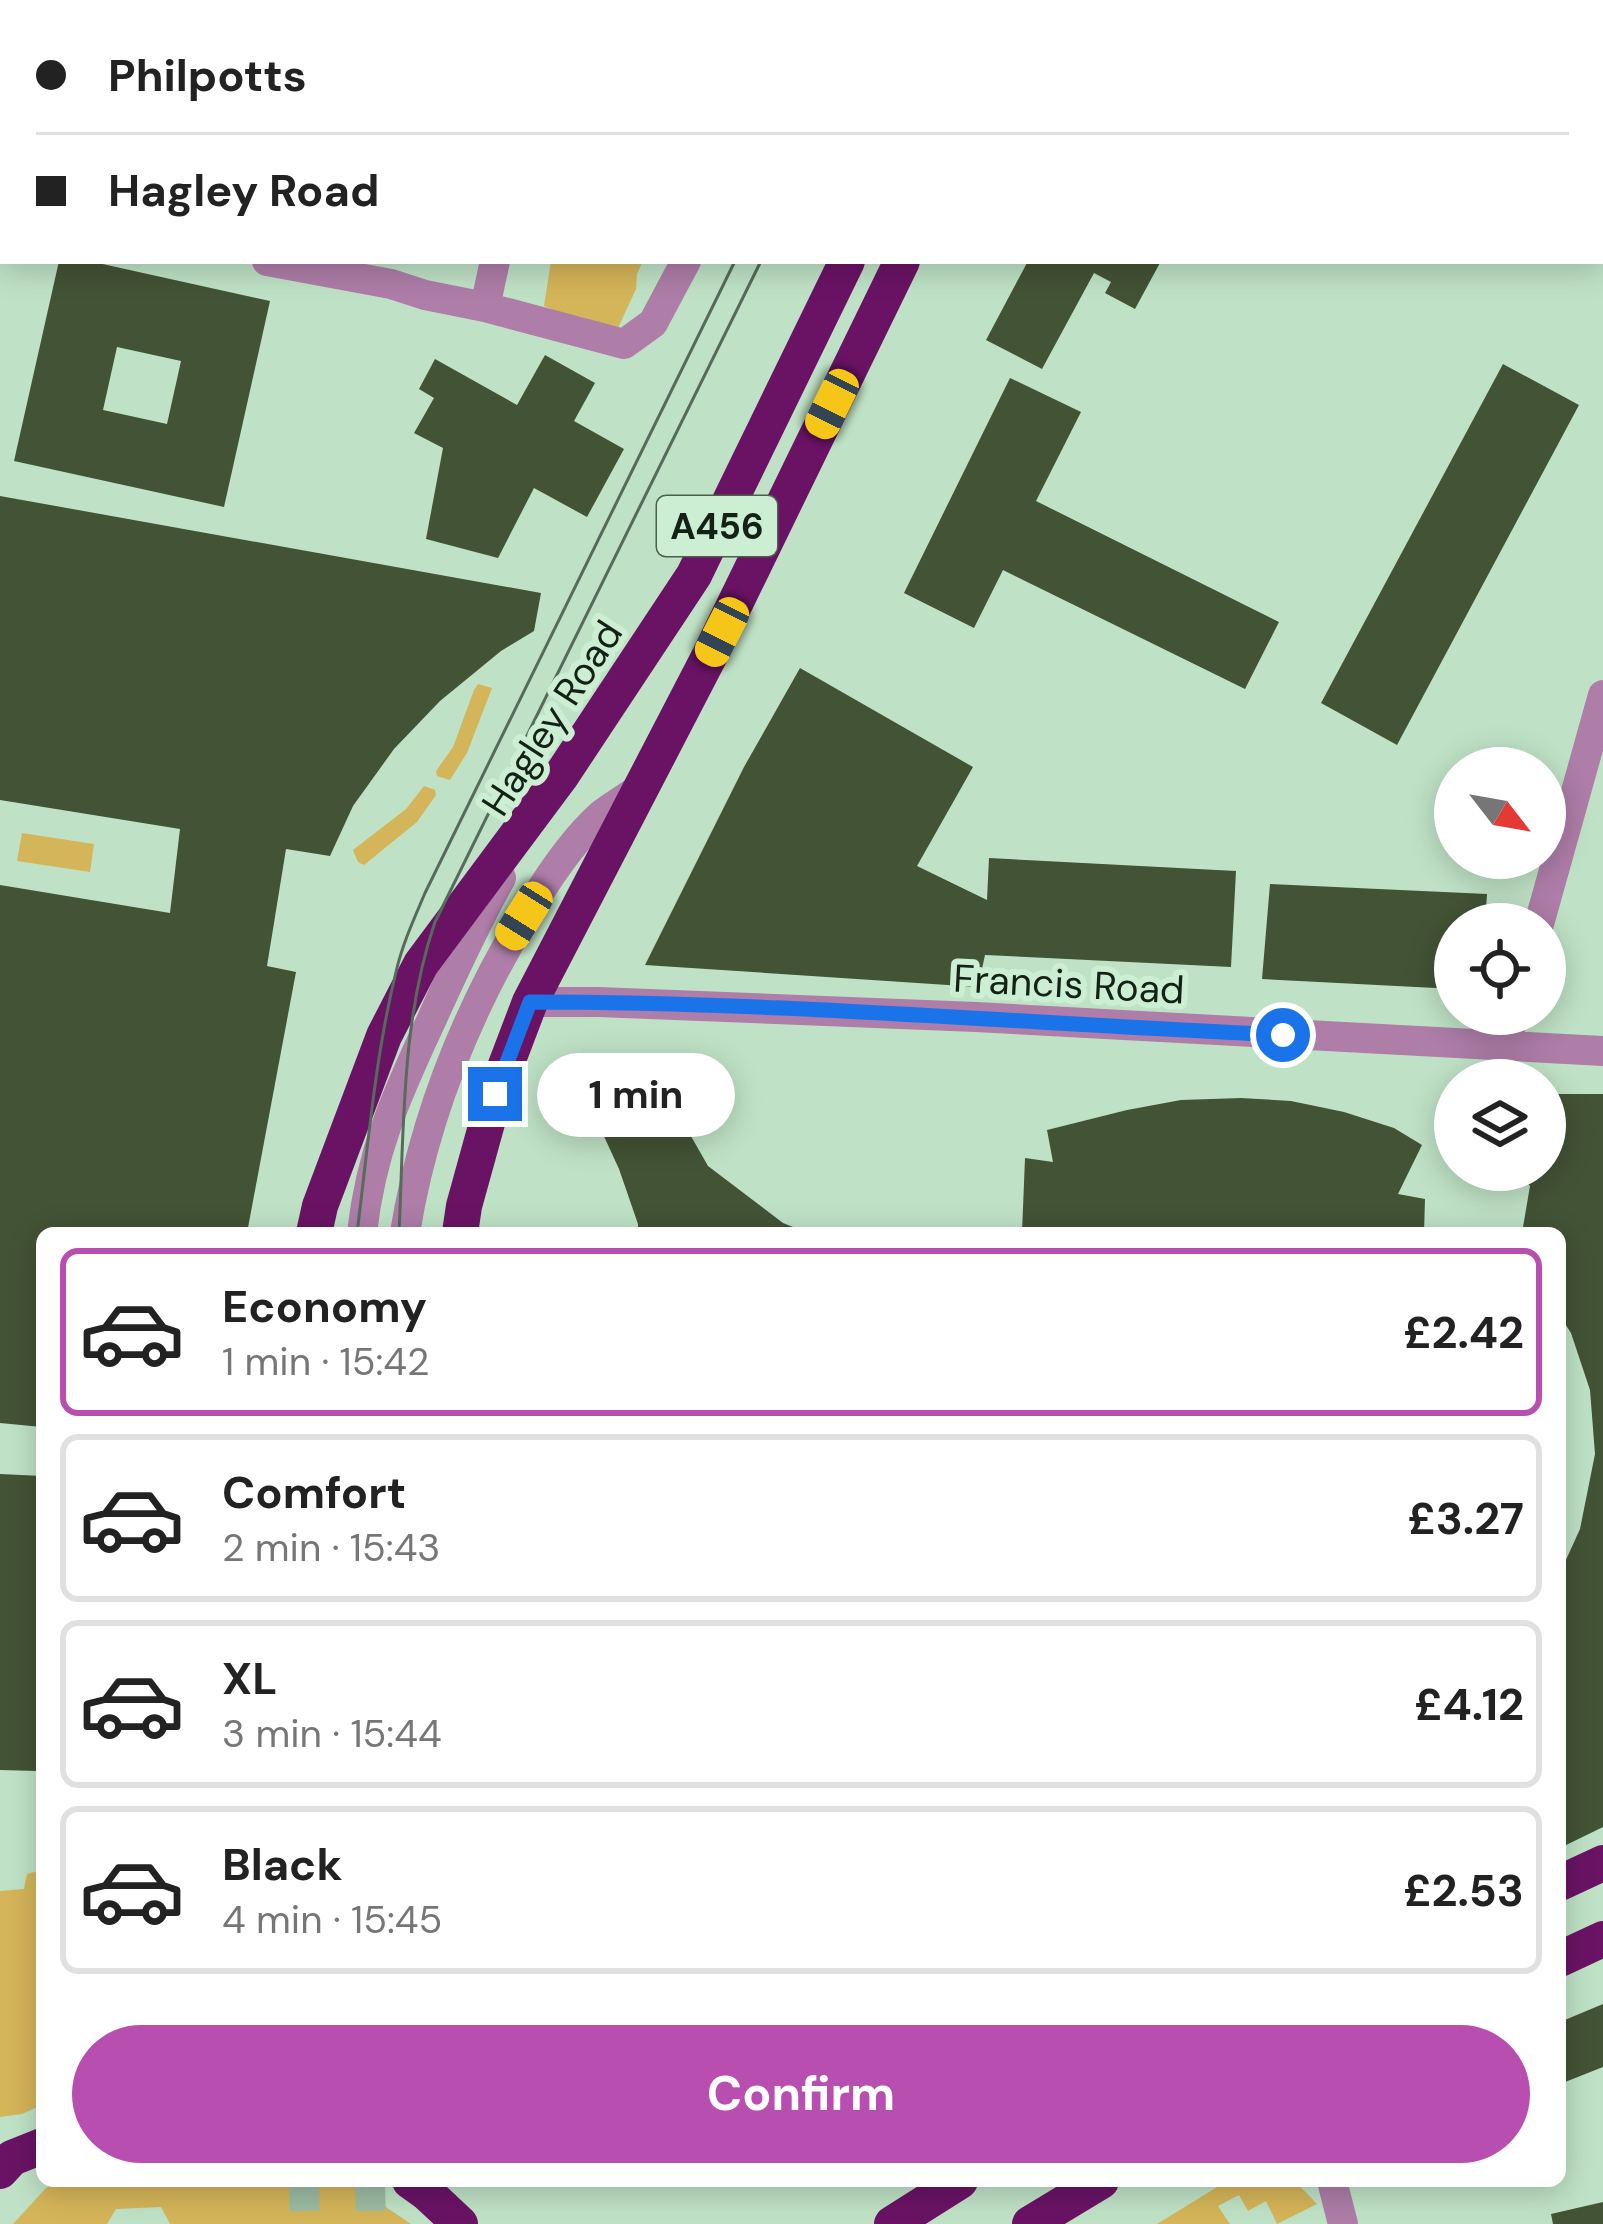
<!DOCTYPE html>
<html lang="en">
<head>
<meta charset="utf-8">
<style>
  :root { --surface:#fff; --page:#f2f2f2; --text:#222; --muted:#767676; --line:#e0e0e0; --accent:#b84eaf }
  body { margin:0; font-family:"DM Sans",sans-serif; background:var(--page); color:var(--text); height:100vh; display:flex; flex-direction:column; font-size:45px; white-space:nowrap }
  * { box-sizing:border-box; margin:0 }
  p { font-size:39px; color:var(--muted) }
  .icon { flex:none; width:66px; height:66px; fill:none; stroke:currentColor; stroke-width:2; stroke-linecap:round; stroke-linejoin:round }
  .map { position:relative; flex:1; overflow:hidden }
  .side { position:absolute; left:36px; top:1227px; width:1530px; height:960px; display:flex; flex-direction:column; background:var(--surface); border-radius:18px; box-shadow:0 6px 30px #0003 }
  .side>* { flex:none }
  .banner { position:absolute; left:0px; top:0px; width:1605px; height:264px; box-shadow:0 6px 30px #0003; display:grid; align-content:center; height:264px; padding:0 36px; background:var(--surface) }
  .needle { width:78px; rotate:121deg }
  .tools { position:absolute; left:1434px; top:747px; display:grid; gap:24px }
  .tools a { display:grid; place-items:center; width:132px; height:132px; border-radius:50%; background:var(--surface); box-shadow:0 6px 30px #0003; font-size:60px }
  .end { position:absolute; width:54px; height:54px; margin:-27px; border:15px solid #1a73e8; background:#fff; box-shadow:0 0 0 6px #fff }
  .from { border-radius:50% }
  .bubble { position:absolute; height:84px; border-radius:42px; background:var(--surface); box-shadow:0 6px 30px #0003; font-size:39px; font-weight:700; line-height:84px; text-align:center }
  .car { position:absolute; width:36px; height:72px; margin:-36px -18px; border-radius:15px; box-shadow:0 0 9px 3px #0007; background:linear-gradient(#f5c518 24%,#345 0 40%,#f5c518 0 76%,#345 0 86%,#f5c518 0) }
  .banner b { display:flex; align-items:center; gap:42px; height:114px; font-size:45px }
  .banner b+b { border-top:3px solid var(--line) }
  .banner i { width:30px; height:30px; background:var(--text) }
  ul { padding:21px 0 0; list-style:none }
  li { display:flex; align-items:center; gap:36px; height:168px; margin:0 24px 18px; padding:0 12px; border:6px solid var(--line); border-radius:18px }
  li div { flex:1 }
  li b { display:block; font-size:45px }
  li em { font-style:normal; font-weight:700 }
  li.active { border-color:var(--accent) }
  li>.icon { width:108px; height:108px; stroke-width:1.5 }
  .cta { display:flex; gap:24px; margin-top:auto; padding:24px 36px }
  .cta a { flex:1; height:138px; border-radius:72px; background:var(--accent); color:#fff; font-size:48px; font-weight:700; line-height:138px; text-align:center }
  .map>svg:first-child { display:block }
  .green { fill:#d5b559 }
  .building { fill:#435335; fill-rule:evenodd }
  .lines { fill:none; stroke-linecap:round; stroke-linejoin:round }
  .minor-tunnel { stroke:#9dbba3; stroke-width:30; stroke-dasharray:30 15; stroke-linecap:butt }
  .minor { stroke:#ae7da8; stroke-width:30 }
  .major { stroke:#84287e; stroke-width:30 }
  .highway { stroke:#6a1365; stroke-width:36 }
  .tram { stroke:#566b5b; stroke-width:3 }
  .route { stroke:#1a73e8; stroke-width:15 }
  .labels { text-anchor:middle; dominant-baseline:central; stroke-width:12; stroke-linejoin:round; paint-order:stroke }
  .shield { fill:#ccefd3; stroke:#4b5f4f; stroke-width:3 }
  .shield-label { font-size:36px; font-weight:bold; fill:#142117 }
  .street-label { font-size:39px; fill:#142117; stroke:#ccefd3 }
</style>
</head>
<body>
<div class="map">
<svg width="1603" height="2224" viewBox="0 0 1603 2224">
  <rect width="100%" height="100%" fill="#bfe2c6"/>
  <!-- green -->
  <path class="green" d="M551,261H643L637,274L636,289L618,328H598L544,306Z
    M478,684L492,688L467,753L450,780L437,776L436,771L453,747L474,690Z
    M424,786L435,790L436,795L417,822L364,865L358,862L353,850L406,809Z
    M22,833L94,844L90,872L17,861Z
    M42,1870V2105L22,2114L0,2117V1891L24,1889L27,1874Z
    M57,2181H347L411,2224H170L161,2207L116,2209L107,2224H13L46,2188Z
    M1227,2181H1295L1317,2204L1277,2224L1266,2201L1248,2211L1239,2195L1218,2206L1230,2224H1157Z"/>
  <!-- building -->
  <path class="building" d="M59,261H89L270,301L224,507L14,461ZM117,347L181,361L167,424L103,410Z
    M1028,261H1161L1135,309L1105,293L1111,282L1094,273L1042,369L986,340Z
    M545,355L595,383L574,421L624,449L587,517L534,488L498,558L426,539L443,448L414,433L434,398L419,389L435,359L517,405Z
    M1503,364L1579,405L1397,745L1321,703Z
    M1010,378L1081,412L1036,501L1279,622L1245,689L1003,570L974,628L904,593Z
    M0,496L541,593L534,631L501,651L440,701L394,749L353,806L330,856L286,849L267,966L296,972L247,1233H42V1427L0,1423V885L170,913L180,829L0,800Z
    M800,668L973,767L917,866L987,900L989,858L1236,871L1231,967L985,955L978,987L645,965L744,767Z
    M1270,884L1487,894L1485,924H1455V989L1262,979Z
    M651,1066L708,1166L783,1223L808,1233H638V1224L619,1169L586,1097Z
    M1548,1094H1603V1827L1560,1848V1573L1580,1529L1595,1454L1590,1390L1571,1333L1560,1316V1233H1522L1530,1186L1516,1170H1545V1095Z
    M1241,1098L1291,1101L1344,1112L1394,1128L1422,1145L1398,1194L1425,1199L1424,1233H1022L1025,1158L1053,1162L1047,1130L1127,1110L1181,1100Z
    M0,1474L42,1476V1753H38L37,1771L0,1770Z
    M1603,2004V2067L1560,2084V2022Z
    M1603,2202V2224H1553L1551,2214Z"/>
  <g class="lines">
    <!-- minor-tunnel -->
    <path class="minor-tunnel" d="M304,2181L305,2224
      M370,2181L371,2224"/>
    <!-- minor -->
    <path class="minor" d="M815,3L817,0
      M0,213H3
      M267,261L391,284L425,295L485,307L624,344L653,323L686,261
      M485,307L495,261
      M1539,924L1603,695
      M530,1002H598L976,1017L1603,1051
      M1506,1044L1514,1014
      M362,1233C371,1151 397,1094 431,1021C453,972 475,924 501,878
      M405,1233C424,1115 471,1002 534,901C553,870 575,838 602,814C614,805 628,797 640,788
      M1332,2181L1343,2224"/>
    <!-- major -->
    <path class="major" d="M16,3L17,0
      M0,76L3,63"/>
    <!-- highway -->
    <path class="highway" d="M974,3L975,0
      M1029,3L1030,0
      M314,1233L320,1206L384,1036L421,964L561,776L694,575L847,261
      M460,1233L464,1206L495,1094L530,1002L710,655L902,261
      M1560,1883L1603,1863
      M1560,1959L1603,1939
      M0,2171L12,2158L42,2146
      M410,2181L428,2194L460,2224
      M892,2224L960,2181
      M1030,2224L1101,2181"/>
    <!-- tram -->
    <path class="tram" d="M357,1233C368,1147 375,1057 396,972C402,945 414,919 425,893L735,261
      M399,1233C404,1130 401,1021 435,922L761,261"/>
  </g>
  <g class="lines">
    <!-- route -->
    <path class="route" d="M495,1094L530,1002C782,1002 1032,1024 1283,1035"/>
  </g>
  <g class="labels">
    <!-- shield labels -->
    <rect class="shield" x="657" y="496" width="120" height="60" rx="9"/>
    <g class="shield-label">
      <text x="717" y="526">A456</text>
    </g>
    <!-- street labels -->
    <g class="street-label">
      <text transform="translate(552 718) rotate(-57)">Hagley Road</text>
      <text transform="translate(1069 984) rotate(3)">Francis Road</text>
    </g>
  </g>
</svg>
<div class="tools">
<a><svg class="needle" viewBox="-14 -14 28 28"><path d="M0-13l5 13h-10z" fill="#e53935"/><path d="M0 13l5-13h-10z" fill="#767676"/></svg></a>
<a><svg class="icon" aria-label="locate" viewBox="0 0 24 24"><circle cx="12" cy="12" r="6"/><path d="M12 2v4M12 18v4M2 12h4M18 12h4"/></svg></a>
<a><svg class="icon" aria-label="layers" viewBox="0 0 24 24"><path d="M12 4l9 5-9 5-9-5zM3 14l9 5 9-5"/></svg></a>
</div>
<i class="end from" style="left:1283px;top:1035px"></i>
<i class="end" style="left:495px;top:1094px"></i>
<div class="bubble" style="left:537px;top:1053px;width:198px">1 min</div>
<i class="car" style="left:832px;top:404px;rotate:206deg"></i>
<i class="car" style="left:722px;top:632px;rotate:207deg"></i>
<i class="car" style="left:524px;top:916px;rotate:212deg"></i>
<div class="banner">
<b><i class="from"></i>Philpotts</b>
<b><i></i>Hagley Road</b>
</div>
<section class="side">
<ul>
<li class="active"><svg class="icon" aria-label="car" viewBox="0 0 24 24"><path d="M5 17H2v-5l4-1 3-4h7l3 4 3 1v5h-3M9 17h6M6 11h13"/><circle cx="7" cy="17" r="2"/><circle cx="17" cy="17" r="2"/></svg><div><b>Economy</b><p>1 min · 15:42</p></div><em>£2.42</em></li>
<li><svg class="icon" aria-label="car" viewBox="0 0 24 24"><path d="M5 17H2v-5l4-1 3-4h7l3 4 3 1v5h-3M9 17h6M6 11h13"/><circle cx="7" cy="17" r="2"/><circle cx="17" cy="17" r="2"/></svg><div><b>Comfort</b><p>2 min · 15:43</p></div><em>£3.27</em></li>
<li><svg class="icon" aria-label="car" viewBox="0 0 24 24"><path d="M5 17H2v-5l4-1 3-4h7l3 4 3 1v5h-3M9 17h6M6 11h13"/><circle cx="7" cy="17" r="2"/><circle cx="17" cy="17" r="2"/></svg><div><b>XL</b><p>3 min · 15:44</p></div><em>£4.12</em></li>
<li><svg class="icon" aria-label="car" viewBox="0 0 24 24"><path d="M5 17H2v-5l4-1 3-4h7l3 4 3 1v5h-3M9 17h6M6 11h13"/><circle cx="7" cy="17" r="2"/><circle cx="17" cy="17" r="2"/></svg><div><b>Black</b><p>4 min · 15:45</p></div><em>£2.53</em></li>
</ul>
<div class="cta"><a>Confirm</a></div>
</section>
</div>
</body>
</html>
